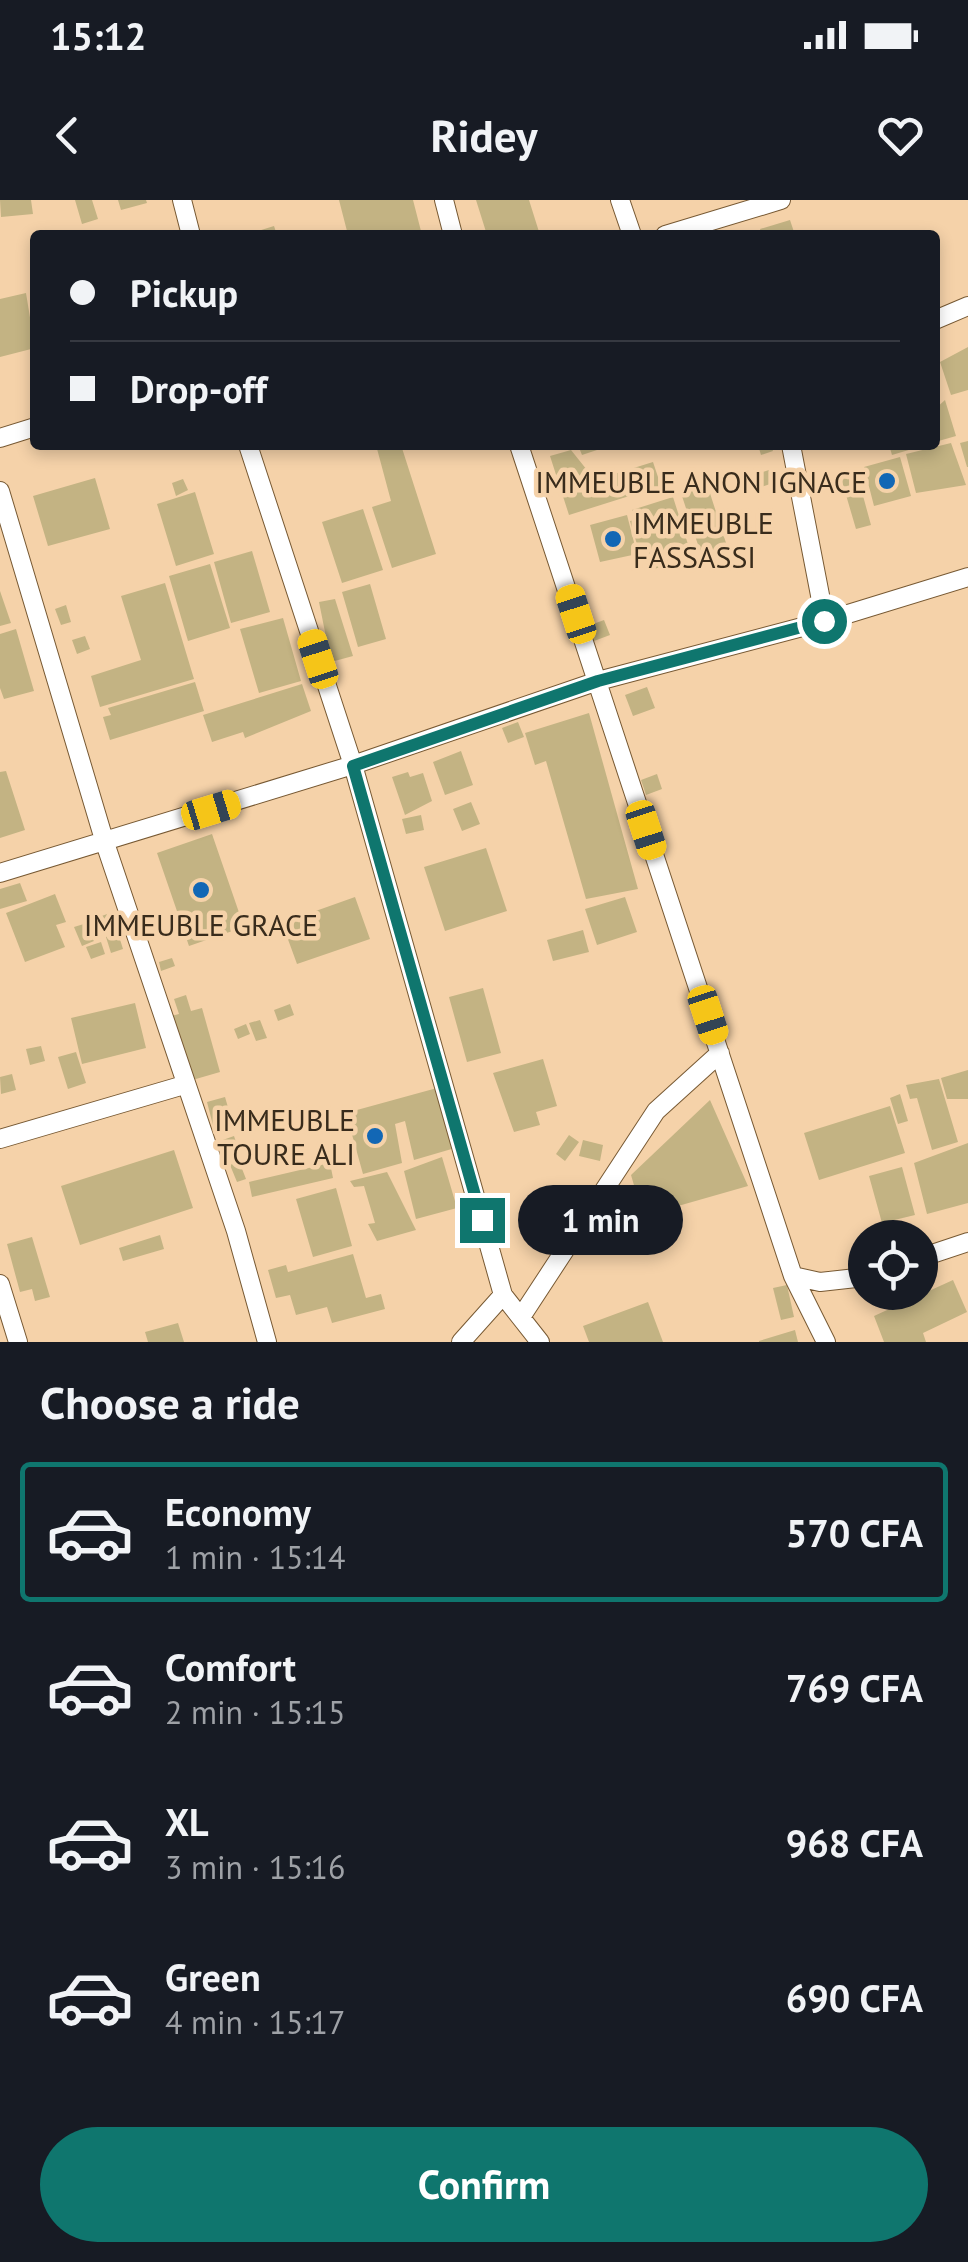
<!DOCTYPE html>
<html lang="en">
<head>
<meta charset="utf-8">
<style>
  :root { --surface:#171b24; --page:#20242c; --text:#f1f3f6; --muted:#9ea1a6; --line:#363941; --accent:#0f766e }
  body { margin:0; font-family:"PT Sans",sans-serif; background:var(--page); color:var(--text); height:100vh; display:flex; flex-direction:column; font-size:38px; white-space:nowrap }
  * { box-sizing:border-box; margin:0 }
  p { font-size:32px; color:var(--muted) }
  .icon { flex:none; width:55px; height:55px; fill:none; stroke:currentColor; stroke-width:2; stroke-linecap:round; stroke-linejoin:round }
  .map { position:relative; height:1142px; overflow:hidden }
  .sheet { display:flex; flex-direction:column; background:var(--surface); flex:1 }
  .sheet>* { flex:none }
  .hud { position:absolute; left:30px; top:30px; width:910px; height:220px; border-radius:10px; box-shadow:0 5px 15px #0003; display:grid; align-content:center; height:220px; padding:0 40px; background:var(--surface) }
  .controls { position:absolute; left:848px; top:1020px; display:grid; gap:20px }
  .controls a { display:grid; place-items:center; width:90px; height:90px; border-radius:50%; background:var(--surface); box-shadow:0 5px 15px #0003; font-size:50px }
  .end { position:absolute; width:45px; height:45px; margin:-22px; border:12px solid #0f766e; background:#fff; box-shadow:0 0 0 5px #fff }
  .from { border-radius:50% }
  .bubble { position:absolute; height:70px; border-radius:35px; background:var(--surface); box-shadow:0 5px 15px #0003; font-size:32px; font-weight:800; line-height:70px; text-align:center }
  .car { position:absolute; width:30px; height:60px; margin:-30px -15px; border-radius:12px; box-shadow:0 0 8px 2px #0007; background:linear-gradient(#f5c518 24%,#345 0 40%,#f5c518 0 76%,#345 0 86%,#f5c518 0) }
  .hud b { display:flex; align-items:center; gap:35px; height:95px; font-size:38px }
  .hud b+b { border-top:2px solid var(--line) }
  .hud i { width:25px; height:25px; background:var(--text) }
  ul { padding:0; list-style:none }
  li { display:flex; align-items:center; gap:30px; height:140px; margin:0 20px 15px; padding:0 20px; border:5px solid transparent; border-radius:10px }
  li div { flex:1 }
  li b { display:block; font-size:38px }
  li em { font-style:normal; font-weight:800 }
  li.active { border-color:var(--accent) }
  li>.icon { width:90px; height:90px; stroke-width:1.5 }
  h2 { padding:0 40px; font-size:45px; line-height:120px }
  .primary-button { display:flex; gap:20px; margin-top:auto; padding:20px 40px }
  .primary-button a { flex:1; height:115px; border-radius:60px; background:var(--accent); color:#fff; font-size:40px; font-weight:800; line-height:115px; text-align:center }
  .status { display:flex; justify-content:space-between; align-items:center; height:70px; padding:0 50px; background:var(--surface); direction:ltr }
  .status svg { height:28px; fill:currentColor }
  header { display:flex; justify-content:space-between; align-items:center; height:130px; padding:0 40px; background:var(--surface); font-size:45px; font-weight:800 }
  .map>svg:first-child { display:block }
  .building { fill:#c3b383 }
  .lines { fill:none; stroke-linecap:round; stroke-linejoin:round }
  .minor-casing { stroke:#775933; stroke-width:20 }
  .minor { stroke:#fff; stroke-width:18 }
  .route { stroke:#0f766e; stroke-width:12 }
  .poi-dot { fill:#1267b5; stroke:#f5d2a9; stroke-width:4 }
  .labels { text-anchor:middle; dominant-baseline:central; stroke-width:9; stroke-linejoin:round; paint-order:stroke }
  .poi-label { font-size:30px; fill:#392c1c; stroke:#f5d2a9; text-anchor:end }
</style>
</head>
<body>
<div class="status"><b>15:12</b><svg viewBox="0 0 49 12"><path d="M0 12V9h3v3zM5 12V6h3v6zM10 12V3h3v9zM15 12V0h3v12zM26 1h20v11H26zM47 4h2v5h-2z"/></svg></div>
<header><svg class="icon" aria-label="back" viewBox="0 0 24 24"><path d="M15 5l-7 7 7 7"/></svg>Ridey<svg class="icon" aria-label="heart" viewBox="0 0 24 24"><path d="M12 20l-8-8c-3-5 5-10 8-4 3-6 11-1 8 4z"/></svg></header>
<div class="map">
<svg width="968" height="1142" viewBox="0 0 968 1142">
  <rect width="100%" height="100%" fill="#f5d2a9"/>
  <!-- building -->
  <path class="building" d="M0,0H31L33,14L1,17Z
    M75,0H92L98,19L82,24Z
    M118,0H146L147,3L121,10Z
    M339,0H413L422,35H348Z
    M476,0H529L540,35H487Z
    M790,20L795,35H762L760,29Z
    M274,26L277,35H248V34Z
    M26,93L35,148L0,157V99Z
    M968,147V190L951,195L940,162Z
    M945,200L956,236L935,242V209Z
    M968,241V267H967L960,243Z
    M951,243L966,285L916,293L906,254Z
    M376,245H401L436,354L392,368L372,307L391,301Z
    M578,245H609V246L582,255Z
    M758,245H771L773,251L761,255Z
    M889,245H922V246L892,255Z
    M571,250L595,280L653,262L661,286L569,315L550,256Z
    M900,257L911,296L874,306L864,267Z
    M769,270L773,283L758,288L754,275Z
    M857,274L871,325L856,329L841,278Z
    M95,278L110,329L48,346L33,296Z
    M183,279L188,290L176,296L172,283Z
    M707,284L727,346L701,354L681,293Z
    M195,292L214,354L176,366L157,304Z
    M673,297L692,357L651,370L647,359L642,361L630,321L635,320L632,310Z
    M363,309L383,370L342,383L322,322Z
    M627,315L637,354L600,362L590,325Z
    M252,351L270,412L231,423L214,362Z
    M210,364L230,428L188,441L169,376Z
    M165,383L194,479L100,507L91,476L141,460L121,396Z
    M370,384L386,439L358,447L342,392Z
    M0,391L11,423L0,426Z
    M335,399L353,456L331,462L319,402Z
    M66,405L71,422L61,425L55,409Z
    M283,418L301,481L259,493L240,429Z
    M604,420L610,435L594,441L588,426Z
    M16,429L34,491L4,499L0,488V434Z
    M85,436L90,449L77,454L72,440Z
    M195,482L204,511L110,540L103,517L111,515L108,508Z
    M302,484L311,511L245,538L243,532L212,542L203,515Z
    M647,487L655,508L633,516L625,495Z
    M589,513L638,689L586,699L546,561L535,565L525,533Z
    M518,522L524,537L508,543L502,528Z
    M461,551L473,585L445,595L433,562Z
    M6,571L25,630L0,638V572Z
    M408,572L410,577L423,573L432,601L405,615L392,577Z
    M657,574L662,589L646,595L641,580Z
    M471,602L480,624L462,631L453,609Z
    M421,615L424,630L406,634L402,619Z
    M212,634L244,727L189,746L157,653Z
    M486,648L507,711L445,731L424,667Z
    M20,683L27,701L0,709V689Z
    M55,694L66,722L56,725L65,747L25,762L6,713Z
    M355,697L370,739L297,764L282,723Z
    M625,697L637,732L597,745L585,709Z
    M116,711L121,725L95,734L90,720Z
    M87,723L94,741L82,746L74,727Z
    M583,730L589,752L553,761L547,740Z
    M118,733L123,749L111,753L106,737Z
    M101,742L105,754L91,759L86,747Z
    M172,758L175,766L161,771L159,762Z
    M483,788L501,853L467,862L449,797Z
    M186,795L191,811L202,808L220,872L189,881L171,816L179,814L174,799Z
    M135,803L146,848L82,864L71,818Z
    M290,804L294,815L278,821L274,810Z
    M260,820L267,838L256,841L249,823Z
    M246,824L250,834L238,839L234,829Z
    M41,846L45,861L30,865L26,849Z
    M76,852L86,883L68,889L58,857Z
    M543,859L557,906L536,912L540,925L514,932L493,873Z
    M968,870V899H947L941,878Z
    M12,874L16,890L1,894L0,877Z
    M939,879L958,942L932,950L917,898L910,899L906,885Z
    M437,888L455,948L414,960L405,921L395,924L402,963L363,974L346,913Z
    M900,894L908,921L898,924L890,898Z
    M225,897L234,928L215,933L207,902Z
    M710,900L748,986L643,1016L631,975Z
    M890,906L905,953L819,980L804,933Z
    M569,935L579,942L565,961L556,954Z
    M234,936L241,957L227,962L220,941Z
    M583,940L603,945L600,961L579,956Z
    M968,943V1003L927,1014L914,963Z
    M174,950L193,1008L80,1045L61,986Z
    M442,957L457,1008L416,1019L404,971Z
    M239,961L246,979L237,982L230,965Z
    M330,963L333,978L252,997L249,982Z
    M902,967L915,1015L882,1023L869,976Z
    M387,972L416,1030L377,1041L368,1024L375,1023L364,986L354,987L350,981Z
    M336,988L352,1046L313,1057L296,999Z
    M578,998L580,1011L558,1015L556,1002Z
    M160,1035L164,1049L123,1061L119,1048Z
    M32,1037L50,1097L35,1101L32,1089L20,1092L7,1044Z
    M353,1054L366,1098L381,1094L385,1109L332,1123L327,1107L296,1115L290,1095L276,1098L268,1070L286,1065L288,1072Z
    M953,1080L967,1112L923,1133L926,1142H884L874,1116Z
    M787,1085L794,1117L781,1120L773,1088Z
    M648,1102L663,1142H589L583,1126Z
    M178,1123L184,1142H148L145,1132Z
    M795,1130L798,1142H759V1141Z"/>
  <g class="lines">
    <!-- minor casing -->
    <g class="minor-casing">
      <path id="minor" d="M182,0L191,35
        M444,0L453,35
        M620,0L632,35
        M665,35L781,0
        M935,120L968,106
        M0,238L35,227
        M248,245L353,565L503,1095L540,1142
        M519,245L793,1076L826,1142
        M791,245L825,421
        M0,291L105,643L236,1031L267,1142
        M0,673L353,565L598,481L825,421L968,377
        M0,939L184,885
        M920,1058L968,1042
        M793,1076L820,1082L865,1077
        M0,1084L18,1142
        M521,1117L656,911L720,853
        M461,1142L503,1095"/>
    </g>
    <!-- minor -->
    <use href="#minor" class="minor"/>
  </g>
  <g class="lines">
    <!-- route -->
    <path class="route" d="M482,1020L353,566L598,481L824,421"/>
  </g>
  <!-- markers -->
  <g class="poi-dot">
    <circle cx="887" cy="281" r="10"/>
    <circle cx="613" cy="339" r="10"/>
    <circle cx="201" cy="690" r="10"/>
    <circle cx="375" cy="936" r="10"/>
  </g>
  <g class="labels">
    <!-- poi labels -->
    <g class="poi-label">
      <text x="867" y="281">IMMEUBLE ANON IGNACE</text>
      <text x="633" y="322" text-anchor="start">IMMEUBLE<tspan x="633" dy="34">FASSASSI</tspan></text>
      <text x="201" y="724" text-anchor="middle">IMMEUBLE GRACE</text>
      <text x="355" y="919">IMMEUBLE<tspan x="355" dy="34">TOURE ALI</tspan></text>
    </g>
  </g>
</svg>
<div class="controls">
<a><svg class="icon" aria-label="locate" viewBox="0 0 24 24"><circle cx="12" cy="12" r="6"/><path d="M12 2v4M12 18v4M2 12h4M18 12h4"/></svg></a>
</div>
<i class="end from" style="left:824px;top:421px"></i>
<i class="end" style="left:482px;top:1020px"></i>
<div class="bubble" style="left:518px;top:985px;width:165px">1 min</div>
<i class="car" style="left:576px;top:414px;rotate:342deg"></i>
<i class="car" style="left:318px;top:459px;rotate:342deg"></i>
<i class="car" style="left:211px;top:610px;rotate:73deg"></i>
<i class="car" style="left:646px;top:630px;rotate:162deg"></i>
<i class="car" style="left:708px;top:815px;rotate:162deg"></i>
<div class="hud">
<b><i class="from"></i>Pickup</b>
<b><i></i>Drop-off</b>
</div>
</div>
<section class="sheet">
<h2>Choose a ride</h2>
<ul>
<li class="active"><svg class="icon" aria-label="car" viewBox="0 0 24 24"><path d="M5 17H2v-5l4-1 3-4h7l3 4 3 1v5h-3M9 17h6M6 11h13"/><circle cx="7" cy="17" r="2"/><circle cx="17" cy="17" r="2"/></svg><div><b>Economy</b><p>1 min · 15:14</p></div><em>570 CFA</em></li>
<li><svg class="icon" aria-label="car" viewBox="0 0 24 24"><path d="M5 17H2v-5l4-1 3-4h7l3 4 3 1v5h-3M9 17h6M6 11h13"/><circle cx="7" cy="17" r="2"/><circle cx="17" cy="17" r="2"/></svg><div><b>Comfort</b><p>2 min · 15:15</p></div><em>769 CFA</em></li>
<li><svg class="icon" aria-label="car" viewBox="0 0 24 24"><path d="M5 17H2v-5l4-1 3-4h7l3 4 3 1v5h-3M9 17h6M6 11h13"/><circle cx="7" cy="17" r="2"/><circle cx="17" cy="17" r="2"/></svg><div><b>XL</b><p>3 min · 15:16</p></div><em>968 CFA</em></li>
<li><svg class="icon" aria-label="car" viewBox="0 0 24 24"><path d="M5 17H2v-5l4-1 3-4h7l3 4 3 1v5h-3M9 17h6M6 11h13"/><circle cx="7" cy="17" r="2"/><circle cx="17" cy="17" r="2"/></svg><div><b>Green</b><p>4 min · 15:17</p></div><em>690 CFA</em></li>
</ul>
<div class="primary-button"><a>Confirm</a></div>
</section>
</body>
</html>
